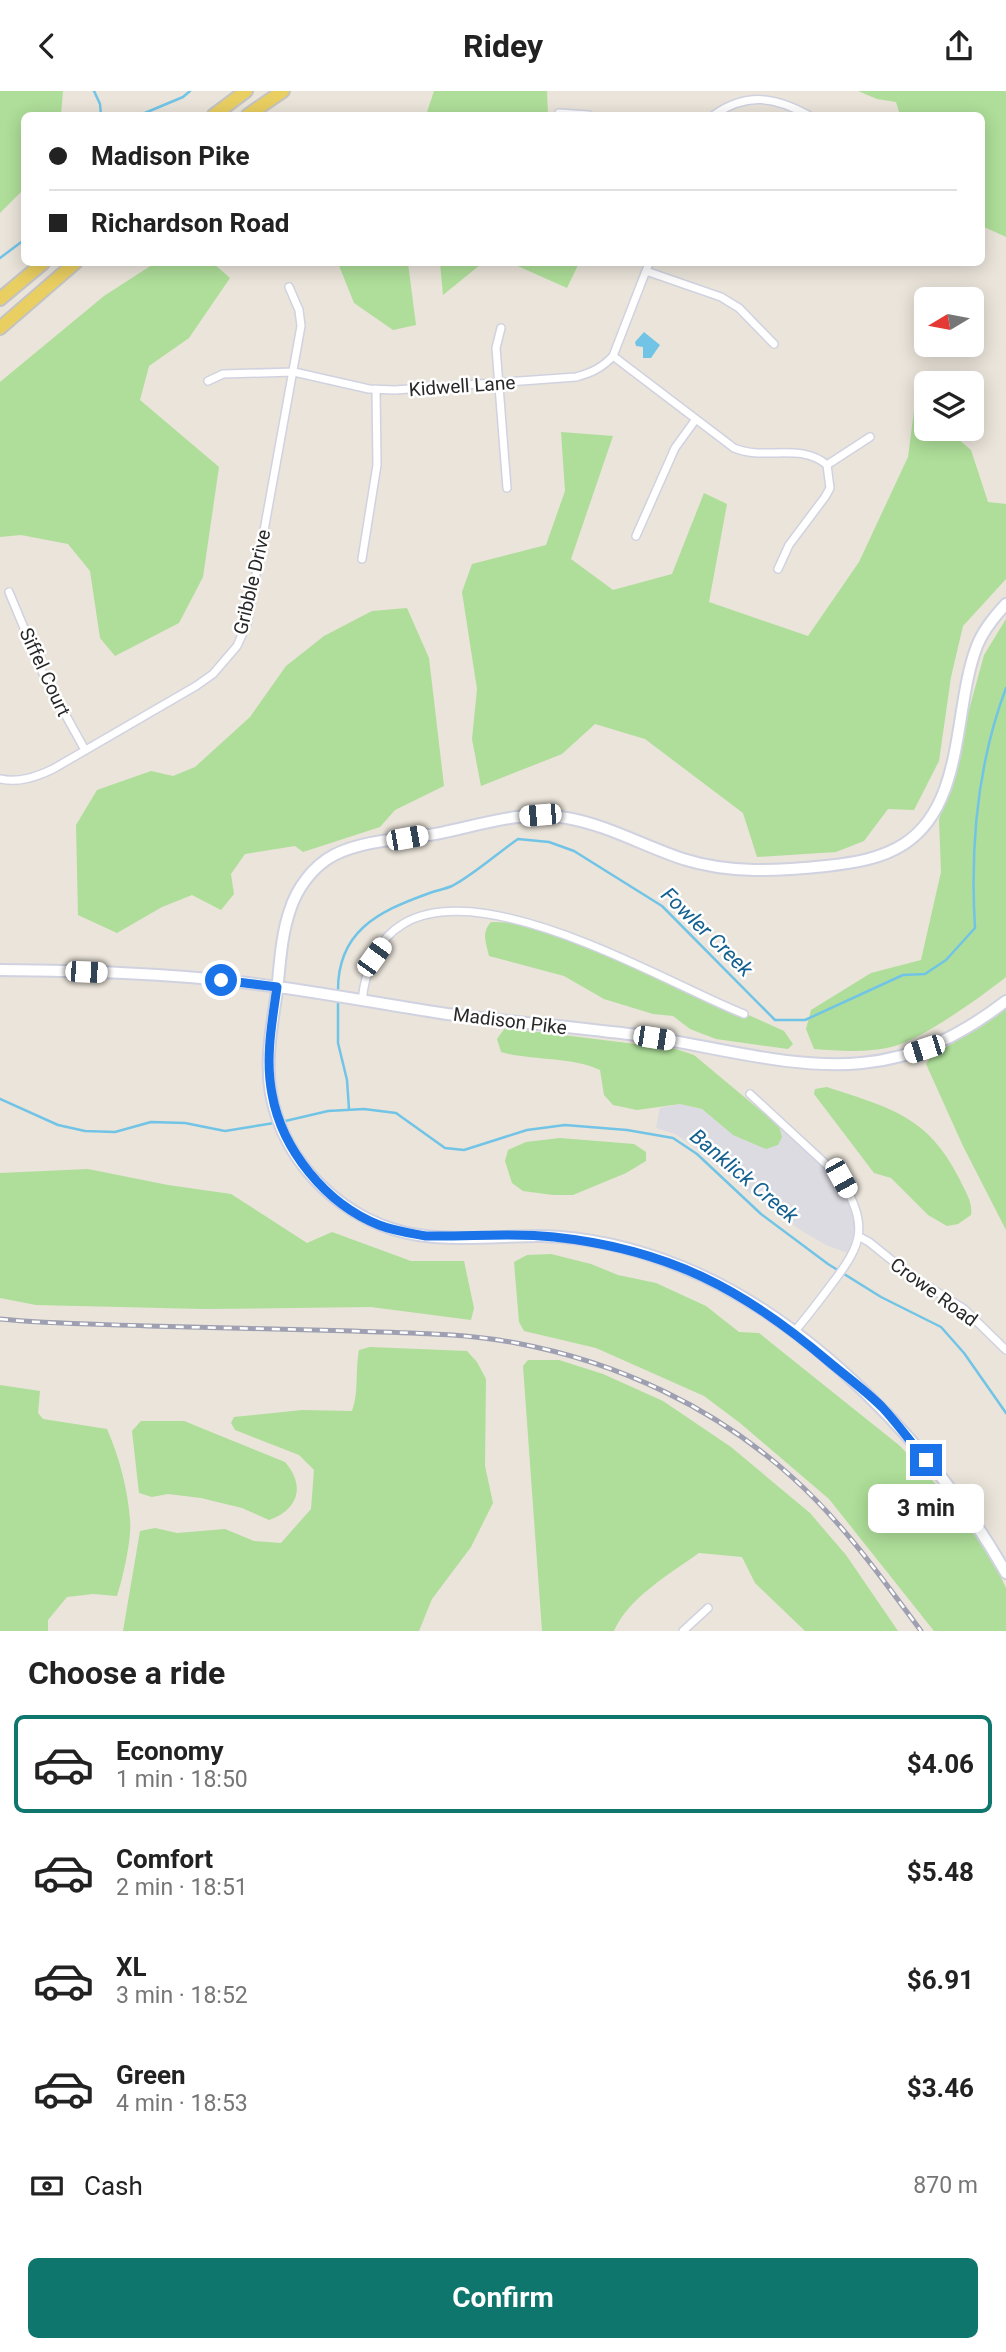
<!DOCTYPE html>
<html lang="en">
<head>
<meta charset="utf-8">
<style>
  :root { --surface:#fff; --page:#f2f2f2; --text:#222; --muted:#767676; --line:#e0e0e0; --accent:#0f766e }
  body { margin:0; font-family:Roboto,sans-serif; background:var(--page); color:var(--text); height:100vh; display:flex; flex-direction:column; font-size:26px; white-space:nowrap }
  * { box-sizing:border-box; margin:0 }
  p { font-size:23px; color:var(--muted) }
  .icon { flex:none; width:38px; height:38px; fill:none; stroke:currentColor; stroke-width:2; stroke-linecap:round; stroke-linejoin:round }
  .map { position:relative; height:1540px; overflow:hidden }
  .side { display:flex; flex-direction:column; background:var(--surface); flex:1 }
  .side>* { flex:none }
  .guide { position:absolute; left:21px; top:21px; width:964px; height:154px; border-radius:10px; box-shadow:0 4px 18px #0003; display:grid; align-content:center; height:154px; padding:0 28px; background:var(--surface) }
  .needle { width:46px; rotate:260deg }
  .fabs { position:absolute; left:914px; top:196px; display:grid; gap:14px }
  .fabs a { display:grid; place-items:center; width:70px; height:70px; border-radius:10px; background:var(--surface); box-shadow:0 4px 18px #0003; font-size:35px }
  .end { position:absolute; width:32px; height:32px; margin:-16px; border:9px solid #1a73e8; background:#fff; box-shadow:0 0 0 4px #fff }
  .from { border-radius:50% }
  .bubble { position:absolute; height:49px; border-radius:10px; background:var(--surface); box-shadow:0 4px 18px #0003; font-size:23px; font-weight:700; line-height:49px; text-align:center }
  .car { position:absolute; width:21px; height:42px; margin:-21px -10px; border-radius:9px; box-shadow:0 0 5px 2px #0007; background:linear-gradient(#fff 24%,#345 0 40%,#fff 0 76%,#345 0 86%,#fff 0) }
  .guide b { display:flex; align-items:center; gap:24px; height:66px; font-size:26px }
  .guide b+b { border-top:2px solid var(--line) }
  .guide i { width:18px; height:18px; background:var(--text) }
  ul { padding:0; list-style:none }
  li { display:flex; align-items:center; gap:21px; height:98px; margin:0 14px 10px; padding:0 14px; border:4px solid transparent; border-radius:10px }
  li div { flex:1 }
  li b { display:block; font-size:26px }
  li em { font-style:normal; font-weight:700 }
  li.active { border-color:var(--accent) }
  li>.icon { width:63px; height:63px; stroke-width:1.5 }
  h2 { padding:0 28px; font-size:32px; line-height:84px }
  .pay { display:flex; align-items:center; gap:18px; height:77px; padding:0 28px; font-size:26px }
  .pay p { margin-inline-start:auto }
  .cta { display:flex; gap:14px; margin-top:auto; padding:14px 28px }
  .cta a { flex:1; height:80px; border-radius:10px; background:var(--accent); color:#fff; font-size:28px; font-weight:700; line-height:80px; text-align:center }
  header { display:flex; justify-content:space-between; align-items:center; height:91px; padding:0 28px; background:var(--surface); font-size:32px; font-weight:700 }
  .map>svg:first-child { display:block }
  .industrial { fill:#dddbe2 }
  .green { fill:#aede99 }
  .water { fill:#72c4e7 }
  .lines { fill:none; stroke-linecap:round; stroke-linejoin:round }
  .stream { stroke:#72c4e7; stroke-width:2.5 }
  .street-casing { stroke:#d0d2e0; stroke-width:10 }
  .secondary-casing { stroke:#d0d2e0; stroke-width:14 }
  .primary-casing { stroke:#c3c3c3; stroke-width:16 }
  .street { stroke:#fff; stroke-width:7 }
  .secondary { stroke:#fff; stroke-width:10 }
  .primary { stroke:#e9ce61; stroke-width:12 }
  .rail-casing { stroke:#9ea0b2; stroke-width:5 }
  .rail { stroke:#fff; stroke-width:2.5; stroke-dasharray:8; stroke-linecap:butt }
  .route { stroke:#1a73e8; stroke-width:9 }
  .labels { text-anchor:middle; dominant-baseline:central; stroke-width:5; stroke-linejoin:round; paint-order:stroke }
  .street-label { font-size:19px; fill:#282828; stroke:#fff }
  .water-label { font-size:21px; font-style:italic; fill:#146190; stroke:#fff }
</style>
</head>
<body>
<header><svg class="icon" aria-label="back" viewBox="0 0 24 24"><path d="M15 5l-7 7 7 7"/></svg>Ridey<svg class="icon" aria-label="share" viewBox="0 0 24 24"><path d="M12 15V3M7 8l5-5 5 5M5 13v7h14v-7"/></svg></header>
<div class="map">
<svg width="1006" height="1540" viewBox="0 0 1006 1540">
  <rect width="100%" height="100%" fill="#eae4da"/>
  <!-- industrial -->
  <path class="industrial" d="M680,1013L702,1018L733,1044L782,1046L779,1035L782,1032L841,1087L859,1130L853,1164L826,1154L802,1140L747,1100L692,1054L675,1043L656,1037L660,1017Z"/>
  <!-- green -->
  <path class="green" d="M0,0H63L61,24H24V98L0,122Z
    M434,0H547L548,24H426Z
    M858,0H1006V146L982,135V24H900L896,11L877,8Z
    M155,172H213L230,187L189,247L149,275L140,309L219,376L203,486L179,532L115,565L100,547L90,480L68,453L21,444L0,446V291L104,205Z
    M338,172H408L416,234L393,239L354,212Z
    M440,172H490L480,174L443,204Z
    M511,172H579L567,197Z
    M915,312L926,321V338H946L971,359L988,411L1006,413V488L963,535L951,586L939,670L914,719L888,718L864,750L836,761L757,766L743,722L645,648L595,633L562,663L481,695L472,648L477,598L462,501L472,473L546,454L565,400L561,341L613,345L571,468L613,499L672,483L704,402L727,413L709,511L808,545L859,471L908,366Z
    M407,517L429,567L444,695L395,719L380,736L303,761L295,755L245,763L231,783L234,803L221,819L192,804L162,816L117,842L78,824L76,734L97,699L151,680L173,685L195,676L250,626L286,575L324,545L372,520Z
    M1006,528V886C981,906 925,946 895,955C870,962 841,960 814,958L806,938L811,919L871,882L921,869L941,781L939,729L984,564Z
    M491,831L527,832L640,875L784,940L793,953L788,958L716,948L690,938L673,925L653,923L604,908L564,885L489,865C486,852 481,842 491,831Z
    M1006,917V1139L963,1055L926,973L932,964L981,936Z
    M505,937L676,958L694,964L779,1035L782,1046L778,1054L766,1058L733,1044L702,1018L680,1013L637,1019L613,1014L604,1004L600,979C570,965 533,970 501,961L497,948Z
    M827,996C889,1017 928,1024 960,1089C965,1100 973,1111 971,1124L958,1133L947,1135L928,1124L891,1087L874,1082L814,1003L815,998Z
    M560,1047L634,1053L646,1061V1070L626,1082L573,1104H553L523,1100L512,1092L505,1070L508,1059L526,1051Z
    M88,1078L168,1094L231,1103L307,1152L332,1141L411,1170H464L474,1217L471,1229L371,1216L204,1218L36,1214L0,1207V1082Z
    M551,1163L591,1173L618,1184L656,1192L706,1215L739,1241L759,1242L900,1355L949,1407L995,1474L1006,1497V1540H934L829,1408L740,1332L704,1305L596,1257L524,1240L519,1231L514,1171L527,1164Z
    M370,1256L467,1260L477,1271L486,1288L485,1375L493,1412L471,1456L432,1508L419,1540H123L140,1440L155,1437L177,1442L225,1438L254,1450L281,1452L311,1418L314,1379L299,1364L235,1339L231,1332L234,1326L302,1319L352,1320C359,1301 355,1280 359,1259Z
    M528,1269H559L603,1283L663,1310L731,1356L810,1422L846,1464L898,1540H805L755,1492L742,1466L699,1462C671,1482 628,1507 614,1540H542L523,1275Z
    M0,1294L40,1300L38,1322L43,1328L107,1338C119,1365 128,1399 130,1429C132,1447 123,1487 117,1505L93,1503L67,1506L48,1529V1540H0Z
    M141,1330H184L285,1371C306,1395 298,1419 269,1429L242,1417L201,1407L168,1403L152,1406L139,1402L132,1340Z"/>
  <!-- water -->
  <path class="water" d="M644,241L660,254L651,267H643V256L636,255L635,251Z"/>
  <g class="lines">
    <!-- stream -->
    <path class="stream" d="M94,0L100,13L101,24
      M140,24L183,6L190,0
      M0,167L24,149
      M338,901C337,841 377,821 427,803C435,800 445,798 452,795C472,785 499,761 518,748L549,751L574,760L662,815L775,929H805L903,884L925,883L946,869L975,837C970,755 977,674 1006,597
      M338,908V952L347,989L349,1018
      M0,1008L58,1034L85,1040L115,1041L151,1031L185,1032L225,1040L274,1032
      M281,1031L328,1020L364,1018L396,1022L445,1057L464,1059L527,1039L565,1034L627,1039L673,1047L697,1063L761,1123L828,1173L881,1206L941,1236L964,1262L1006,1322"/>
    <!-- street casing -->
    <g class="street-casing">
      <path id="street" d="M559,22L589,24
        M714,24C747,1 775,6 808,24
        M646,180L721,206L739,217L774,253
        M501,237L496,257L507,397
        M613,265L734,357C764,370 801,351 827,374L830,397L825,406L789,454L778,478
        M208,290L223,283L294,281L369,298L395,299L576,286C591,282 602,277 613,265L649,172
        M827,374L870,346
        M636,445L675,357L696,328
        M362,468L377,374L376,298
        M9,501L44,585L85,659
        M0,688C19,692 36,686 53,678L196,595L213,583L237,555L247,533L252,506L301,235L299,219L289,196
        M362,910C382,718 655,889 744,923
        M750,1003L841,1087C868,1136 864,1151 831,1194C819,1210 807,1226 794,1241
        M860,1146L869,1151L910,1184L964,1218L1006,1259
        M683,1540L708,1517"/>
    </g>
    <!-- secondary casing -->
    <g class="secondary-casing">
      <path id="secondary" d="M1006,513C994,526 983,539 977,555C953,616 966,713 904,753C881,768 853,772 826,775C778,780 730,783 683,768C644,755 607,734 567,727C522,718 478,735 435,743C403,748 363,749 334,764C313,775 297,797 290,819C281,845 280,873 277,900C272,934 265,969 271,1003C284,1075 347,1133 418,1144C458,1150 501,1145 541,1145C588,1146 638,1158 682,1176C811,1228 938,1361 1006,1482
        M0,879C83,880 166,882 248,892C315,900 381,913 447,923C510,931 574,936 637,944C709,954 790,979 862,972C917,967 963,943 1006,910"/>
    </g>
    <!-- primary casing -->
    <g class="primary-casing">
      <path id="primary" d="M214,24L246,0
        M248,24L283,0
        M0,208L43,172
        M0,237L75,172"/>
    </g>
    <!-- street -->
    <use href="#street" class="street"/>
    <!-- secondary -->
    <use href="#secondary" class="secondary"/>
    <!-- primary -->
    <use href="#primary" class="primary"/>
    <!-- rail casing -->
    <g class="rail-casing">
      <path id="rail" d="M0,1228C49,1233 98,1233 148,1235C216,1237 285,1238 353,1240C408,1242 463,1242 516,1252C618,1271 716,1317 793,1387C843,1432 881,1486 921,1540"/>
    </g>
    <!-- rail -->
    <use href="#rail" class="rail"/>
  </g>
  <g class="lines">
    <!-- route -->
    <path class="route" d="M221,889L277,896C272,931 265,968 272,1003C282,1059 326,1113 379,1134C394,1140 410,1142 426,1145C468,1146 512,1141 554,1146C667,1158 744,1198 829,1271C847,1286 866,1300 882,1316C898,1333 911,1352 926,1369"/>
  </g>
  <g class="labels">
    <!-- street labels -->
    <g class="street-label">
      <text transform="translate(462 295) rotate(-4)">Kidwell Lane</text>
      <text transform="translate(252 491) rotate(-77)">Gribble Drive</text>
      <text transform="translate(45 581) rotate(65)">Siffel Court</text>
      <text transform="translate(510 930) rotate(7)">Madison Pike</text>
      <text transform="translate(934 1201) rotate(36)">Crowe Road</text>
    </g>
    <!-- water labels -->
    <g class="water-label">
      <text transform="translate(707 841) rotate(44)">Fowler Creek</text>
      <text transform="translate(744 1085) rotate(40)">Banklick Creek</text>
    </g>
  </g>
</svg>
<div class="fabs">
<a><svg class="needle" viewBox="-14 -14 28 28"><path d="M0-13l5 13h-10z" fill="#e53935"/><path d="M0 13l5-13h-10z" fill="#767676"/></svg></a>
<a><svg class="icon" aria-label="layers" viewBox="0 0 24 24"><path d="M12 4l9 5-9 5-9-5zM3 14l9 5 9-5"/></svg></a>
</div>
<i class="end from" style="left:221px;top:889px"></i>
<i class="end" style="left:926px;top:1369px"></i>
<div class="bubble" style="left:868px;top:1393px;width:116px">3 min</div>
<i class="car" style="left:540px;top:724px;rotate:265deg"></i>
<i class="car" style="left:407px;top:747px;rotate:80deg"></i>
<i class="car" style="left:374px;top:866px;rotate:36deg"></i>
<i class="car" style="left:86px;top:881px;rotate:92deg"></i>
<i class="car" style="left:654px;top:947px;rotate:99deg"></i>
<i class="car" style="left:924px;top:958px;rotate:252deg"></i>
<i class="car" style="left:841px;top:1087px;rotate:151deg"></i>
<div class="guide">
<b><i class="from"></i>Madison Pike</b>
<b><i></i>Richardson Road</b>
</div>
</div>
<section class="side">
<h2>Choose a ride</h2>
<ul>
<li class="active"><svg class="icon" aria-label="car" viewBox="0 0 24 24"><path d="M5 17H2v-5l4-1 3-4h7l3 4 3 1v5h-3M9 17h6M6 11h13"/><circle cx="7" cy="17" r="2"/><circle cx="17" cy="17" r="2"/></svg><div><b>Economy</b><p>1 min · 18:50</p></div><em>$4.06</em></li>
<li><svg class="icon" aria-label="car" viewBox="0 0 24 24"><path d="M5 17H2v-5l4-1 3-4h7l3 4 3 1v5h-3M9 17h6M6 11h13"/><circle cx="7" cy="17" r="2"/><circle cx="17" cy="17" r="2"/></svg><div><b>Comfort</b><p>2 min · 18:51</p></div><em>$5.48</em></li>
<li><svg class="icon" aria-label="car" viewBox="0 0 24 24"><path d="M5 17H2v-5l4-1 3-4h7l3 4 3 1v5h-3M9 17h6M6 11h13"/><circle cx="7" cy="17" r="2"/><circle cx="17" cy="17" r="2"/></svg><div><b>XL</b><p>3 min · 18:52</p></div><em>$6.91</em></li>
<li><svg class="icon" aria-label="car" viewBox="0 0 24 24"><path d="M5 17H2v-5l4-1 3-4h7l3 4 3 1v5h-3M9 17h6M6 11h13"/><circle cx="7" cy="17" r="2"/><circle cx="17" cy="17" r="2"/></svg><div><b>Green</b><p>4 min · 18:53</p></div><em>$3.46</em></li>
</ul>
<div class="pay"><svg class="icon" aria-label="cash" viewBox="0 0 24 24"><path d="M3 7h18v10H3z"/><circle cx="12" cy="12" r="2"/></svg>Cash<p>870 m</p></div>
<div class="cta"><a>Confirm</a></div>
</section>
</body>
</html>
